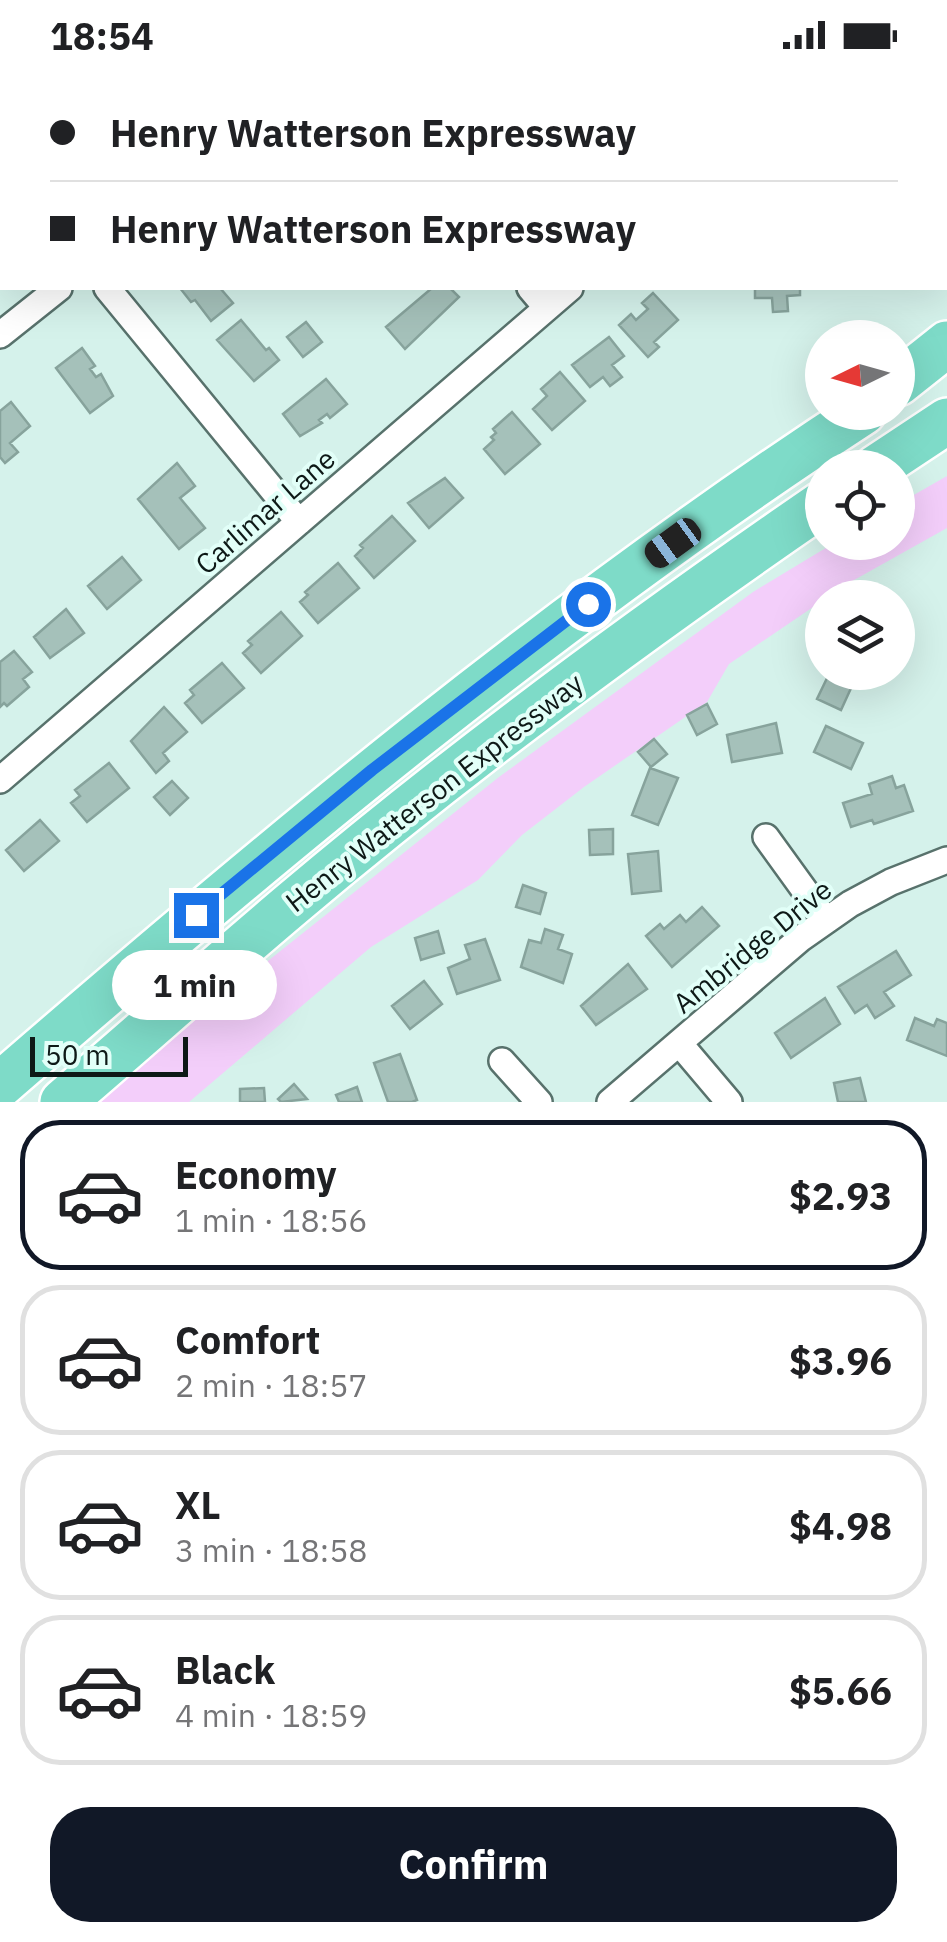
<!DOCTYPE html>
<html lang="en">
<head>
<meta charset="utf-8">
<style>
  :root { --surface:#fff; --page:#f2f2f2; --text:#202124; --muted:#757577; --line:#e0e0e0; --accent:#111827 }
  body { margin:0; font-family:"IBM Plex Sans",sans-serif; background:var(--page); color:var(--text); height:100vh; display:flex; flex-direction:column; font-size:38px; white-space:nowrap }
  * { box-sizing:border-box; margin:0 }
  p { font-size:32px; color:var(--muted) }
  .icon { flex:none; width:55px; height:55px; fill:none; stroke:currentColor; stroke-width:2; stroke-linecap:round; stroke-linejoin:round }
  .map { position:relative; height:1032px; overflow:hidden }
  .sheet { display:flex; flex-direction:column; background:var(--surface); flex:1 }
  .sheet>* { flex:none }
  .top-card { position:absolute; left:0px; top:0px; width:948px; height:220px; box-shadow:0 10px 40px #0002; display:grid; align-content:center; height:220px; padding:0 50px; background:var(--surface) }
  .needle { width:65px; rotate:265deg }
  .controls { position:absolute; left:805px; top:250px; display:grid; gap:20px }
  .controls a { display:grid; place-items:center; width:110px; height:110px; border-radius:50%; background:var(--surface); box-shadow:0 10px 40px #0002; font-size:50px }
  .scale { position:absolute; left:30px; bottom:25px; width:158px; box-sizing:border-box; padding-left:10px; border:5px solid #0e1917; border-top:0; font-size:28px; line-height:35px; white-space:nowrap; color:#0e1917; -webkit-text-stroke:8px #e2fff8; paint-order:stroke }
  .end { position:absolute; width:45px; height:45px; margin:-22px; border:12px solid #1a73e8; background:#fff; box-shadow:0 0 0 5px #fff }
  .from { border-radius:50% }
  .bubble { position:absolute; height:70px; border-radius:35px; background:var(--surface); box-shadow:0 10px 40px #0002; font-size:32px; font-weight:700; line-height:70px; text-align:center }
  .car { position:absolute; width:30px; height:60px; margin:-30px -15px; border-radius:12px; box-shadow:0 0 8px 2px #0007; background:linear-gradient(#222 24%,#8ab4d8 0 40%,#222 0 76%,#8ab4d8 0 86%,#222 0) }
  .top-card b { display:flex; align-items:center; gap:35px; height:95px; font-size:38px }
  .top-card b+b { border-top:2px solid var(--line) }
  .top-card i { width:25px; height:25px; background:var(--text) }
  ul { padding:18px 0 0; list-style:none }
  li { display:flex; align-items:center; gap:30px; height:150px; margin:0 20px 15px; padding:0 30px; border:5px solid var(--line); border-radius:40px }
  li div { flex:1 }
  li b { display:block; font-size:38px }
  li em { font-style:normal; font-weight:700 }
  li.on { border-color:var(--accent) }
  li>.icon { width:90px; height:90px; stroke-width:1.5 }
  .primary-button { display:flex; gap:20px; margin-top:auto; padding:20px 50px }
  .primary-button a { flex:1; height:115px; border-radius:40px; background:var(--accent); color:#fff; font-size:40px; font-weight:700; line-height:115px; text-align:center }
  .status { display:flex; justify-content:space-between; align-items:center; height:70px; padding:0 50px; background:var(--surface); direction:ltr }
  .status svg { height:28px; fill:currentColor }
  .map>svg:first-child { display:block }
  .green { fill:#f3cefa }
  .building { fill:#a5c1ba; stroke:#87a39c; stroke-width:2.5 }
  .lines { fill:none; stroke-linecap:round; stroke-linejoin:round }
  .street-casing { stroke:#58726c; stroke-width:30 }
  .highway-casing { stroke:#fff; stroke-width:50 }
  .street { stroke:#fff; stroke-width:25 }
  .highway { stroke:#7edbc8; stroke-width:45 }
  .route { stroke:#1a73e8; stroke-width:12 }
  .labels { text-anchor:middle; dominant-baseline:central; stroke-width:8; stroke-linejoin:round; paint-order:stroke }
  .street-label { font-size:28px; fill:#0e1917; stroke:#e2fff8 }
</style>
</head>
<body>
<div class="status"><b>18:54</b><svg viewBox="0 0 49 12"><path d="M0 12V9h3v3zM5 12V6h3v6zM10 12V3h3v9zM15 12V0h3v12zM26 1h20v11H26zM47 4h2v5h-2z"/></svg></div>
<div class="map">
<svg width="947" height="1032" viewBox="0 0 947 1032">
  <rect width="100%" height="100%" fill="#d5f2eb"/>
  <!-- green -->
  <path class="green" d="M947,406V458L822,528V531L729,594L707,632L584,717L522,765L478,810L371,877L189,1032H97L161,976L499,707L753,522L834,473L898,472V434Z"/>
  <!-- building -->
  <path class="building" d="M180,218H220L233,233L211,251L195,230L191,232Z
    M432,218H450L459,227L405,279L386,257Z
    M755,218H800V225L787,226L788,241L773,242L772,228H755Z
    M653,223L678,250L654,272L659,277L648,287L619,255L631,244L636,250L648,239L642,233Z
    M241,250L266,280L269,278L279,290L254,311L217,270Z
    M306,252L322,272L303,287L287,267Z
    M609,267L624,286L612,295L622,307L610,316L603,307L590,317L572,295Z
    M82,278L95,296L90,299L96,307L101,304L113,326L90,343L56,298Z
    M560,302L585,331L552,360L533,339L547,326L541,319Z
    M326,309L347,334L330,348L327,344L319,350L322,353L300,366L283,344Z
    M11,332L30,356L10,373L18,382L5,393L0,387V341Z
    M512,342L540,374L505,404L484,379L494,370L491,367L496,363L493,359Z
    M177,393L195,416L180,428L205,458L179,479L138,429Z
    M445,408L463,428L429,458L408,433Z
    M392,446L415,471L374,508L355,486L363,478L360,475Z
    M122,487L141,510L107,539L88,516Z
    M338,493L359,518L318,553L300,532L308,525L305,522Z
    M66,539L84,563L50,588L34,567Z
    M281,542L302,566L261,603L243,583L252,575L248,571Z
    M14,581L32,602L23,609L29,617L7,636L4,633L0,637V592Z
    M222,593L244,618L202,653L185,633L194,625L190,620Z
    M828,606L852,616L841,640L817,629Z
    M707,634L717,654L697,665L687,645Z
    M164,637L187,662L163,683L169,691L156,703L131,671Z
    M776,653L782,683L732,692L727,665Z
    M826,656L863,673L851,699L814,682Z
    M654,669L667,684L651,697L638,682Z
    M109,693L129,718L87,752L71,733L80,726L75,720Z
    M650,698L678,708L658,755L632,745Z
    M892,706L896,718L904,715L913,741L874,754L872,750L851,757L843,733L872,724L869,714Z
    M172,711L188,728L170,745L154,727Z
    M40,750L59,771L24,801L6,780Z
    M613,759V784L590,785L589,760Z
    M658,781L661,821L632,824L628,784Z
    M523,815L546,823L540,844L516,837Z
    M702,837L719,856L672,897L646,866L660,854L664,859L680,845L686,852Z
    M545,859L563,865L558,879L572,884L563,913L521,897L529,870L541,873Z
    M438,861L444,883L421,890L415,868Z
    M485,869L500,910L457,924L448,898L470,889L465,875Z
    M896,881L911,905L884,922L894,936L875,948L867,935L855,943L838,917Z
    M628,894L647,919L596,955L581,936Z
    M424,911L442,934L410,959L392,936Z
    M825,928L840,954L791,988L775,963Z
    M915,948L934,956L937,949L947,953V986L907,970Z
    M400,984L417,1030L412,1032H388L374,993Z
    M860,1008L866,1032H838L834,1013Z
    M294,1014L307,1029L281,1032L278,1029Z
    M357,1017L362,1032H339L336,1025Z
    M264,1018L265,1032H240V1019Z"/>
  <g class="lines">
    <!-- street casing -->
    <g class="street-casing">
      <path id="street" d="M355,0L357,2
        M724,2L725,0
        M0,86L2,89
        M107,218L299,452
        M530,218L546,237
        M0,265L59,218
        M0,710L570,218
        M766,767L826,850
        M679,973L729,1032
        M502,991L539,1032
        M610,1032L800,869L850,834L891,812L947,790"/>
    </g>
    <!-- highway casing -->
    <g class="highway-casing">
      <path id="highway" d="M898,313L947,274
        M876,398L947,351
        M0,1015C277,775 555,543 863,342
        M63,1032C140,966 216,898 293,833C462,690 640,559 822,434"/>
    </g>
    <!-- street -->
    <use href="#street" class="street"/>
    <!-- highway -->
    <use href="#highway" class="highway"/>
  </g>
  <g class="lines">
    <!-- route -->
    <path class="route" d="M196,845L372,700L588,534"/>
  </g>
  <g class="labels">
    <!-- street labels -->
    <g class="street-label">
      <text transform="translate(265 441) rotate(-41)">Carlimar Lane</text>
      <text transform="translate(434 722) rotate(-38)">Henry Watterson Expressway</text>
      <text transform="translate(752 876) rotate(-39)">Ambridge Drive</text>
    </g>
  </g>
</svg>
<div class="controls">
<a><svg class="needle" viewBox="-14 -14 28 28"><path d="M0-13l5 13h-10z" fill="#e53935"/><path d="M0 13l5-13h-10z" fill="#757577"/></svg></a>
<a><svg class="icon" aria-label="locate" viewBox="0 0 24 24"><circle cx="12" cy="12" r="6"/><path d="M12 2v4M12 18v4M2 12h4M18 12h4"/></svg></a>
<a><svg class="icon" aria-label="layers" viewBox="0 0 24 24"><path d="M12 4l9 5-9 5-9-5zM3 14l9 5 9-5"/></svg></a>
</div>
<div class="scale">50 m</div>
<i class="end from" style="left:588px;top:534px"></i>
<i class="end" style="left:196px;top:845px"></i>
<div class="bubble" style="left:112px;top:880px;width:165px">1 min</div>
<i class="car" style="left:673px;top:473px;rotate:234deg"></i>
<div class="top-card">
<b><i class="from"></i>Henry Watterson Expressway</b>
<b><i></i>Henry Watterson Expressway</b>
</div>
</div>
<section class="sheet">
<ul>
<li class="on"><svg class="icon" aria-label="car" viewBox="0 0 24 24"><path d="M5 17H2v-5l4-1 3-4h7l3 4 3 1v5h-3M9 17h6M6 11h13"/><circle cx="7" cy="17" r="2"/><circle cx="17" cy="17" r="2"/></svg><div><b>Economy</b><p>1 min · 18:56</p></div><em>$2.93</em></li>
<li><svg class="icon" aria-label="car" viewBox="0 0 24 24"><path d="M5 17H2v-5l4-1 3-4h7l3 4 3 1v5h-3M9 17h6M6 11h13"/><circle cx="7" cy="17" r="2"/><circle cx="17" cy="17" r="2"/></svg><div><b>Comfort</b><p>2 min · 18:57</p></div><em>$3.96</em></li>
<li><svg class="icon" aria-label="car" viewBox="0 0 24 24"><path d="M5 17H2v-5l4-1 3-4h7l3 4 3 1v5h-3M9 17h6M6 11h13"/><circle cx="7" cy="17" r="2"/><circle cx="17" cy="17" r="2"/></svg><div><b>XL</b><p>3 min · 18:58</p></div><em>$4.98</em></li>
<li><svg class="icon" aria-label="car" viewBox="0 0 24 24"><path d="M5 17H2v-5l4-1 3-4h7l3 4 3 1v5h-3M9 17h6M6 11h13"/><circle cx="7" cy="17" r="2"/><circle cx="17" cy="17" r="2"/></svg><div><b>Black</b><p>4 min · 18:59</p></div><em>$5.66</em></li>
</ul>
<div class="primary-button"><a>Confirm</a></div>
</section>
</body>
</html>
